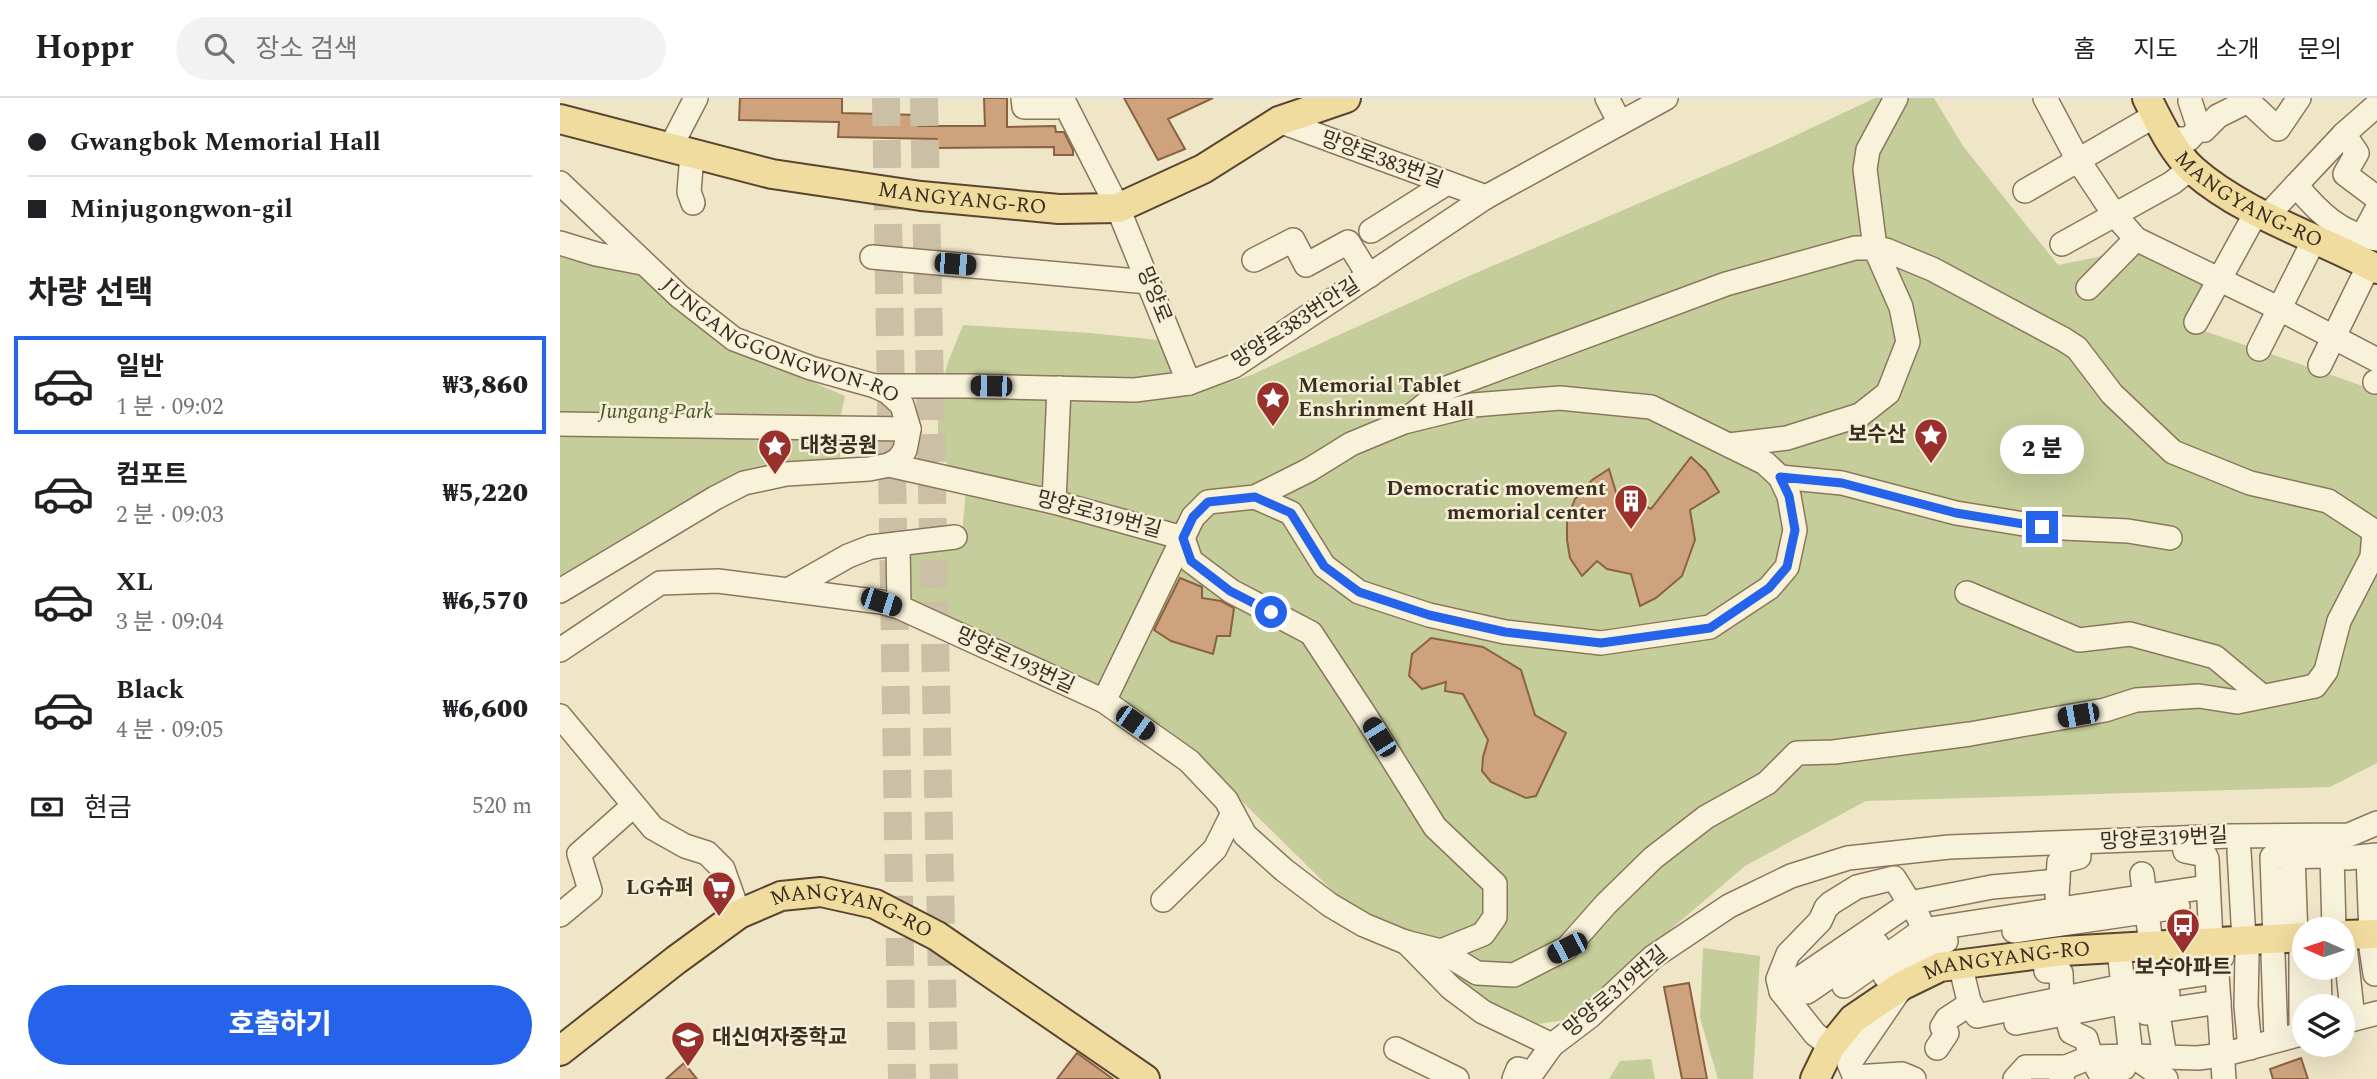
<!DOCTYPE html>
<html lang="ko">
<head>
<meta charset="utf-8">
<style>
  :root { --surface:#fff; --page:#f2f2f2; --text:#202124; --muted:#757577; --line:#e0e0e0; --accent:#2563eb }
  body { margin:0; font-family:Spectral,"Noto Sans KR",serif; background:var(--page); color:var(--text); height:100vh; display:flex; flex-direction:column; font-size:26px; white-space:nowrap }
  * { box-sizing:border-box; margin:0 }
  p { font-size:23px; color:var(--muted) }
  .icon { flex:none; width:38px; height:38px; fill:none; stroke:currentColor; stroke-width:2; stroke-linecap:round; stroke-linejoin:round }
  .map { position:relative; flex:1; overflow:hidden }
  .side { display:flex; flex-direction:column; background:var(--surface); width:560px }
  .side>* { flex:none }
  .guide { display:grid; align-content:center; height:154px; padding:0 28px; background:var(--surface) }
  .needle { width:46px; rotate:273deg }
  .tools { position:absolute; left:1732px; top:819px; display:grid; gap:14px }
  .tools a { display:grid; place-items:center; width:63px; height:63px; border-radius:50%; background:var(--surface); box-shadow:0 7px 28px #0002; font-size:35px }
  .end { position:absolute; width:32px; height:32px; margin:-16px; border:9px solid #2563eb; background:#fff; box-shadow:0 0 0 4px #fff }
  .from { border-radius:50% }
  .bubble { position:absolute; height:49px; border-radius:24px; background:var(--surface); box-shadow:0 7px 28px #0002; font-size:23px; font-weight:800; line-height:49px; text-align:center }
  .car { position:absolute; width:21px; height:42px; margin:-21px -10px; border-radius:9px; box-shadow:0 0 5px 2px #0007; background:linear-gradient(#222 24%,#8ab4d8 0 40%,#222 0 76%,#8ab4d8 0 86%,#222 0) }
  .guide b { display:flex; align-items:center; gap:24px; height:66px; font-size:26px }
  .guide b+b { border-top:2px solid var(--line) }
  .guide i { width:18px; height:18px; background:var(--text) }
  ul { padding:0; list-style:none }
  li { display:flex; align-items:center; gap:21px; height:98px; margin:0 14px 10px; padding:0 14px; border:4px solid transparent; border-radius:0px }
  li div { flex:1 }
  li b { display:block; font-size:26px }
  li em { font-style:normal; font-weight:800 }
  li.current { border-color:var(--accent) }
  li>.icon { width:63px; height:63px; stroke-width:1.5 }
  h2 { padding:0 28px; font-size:32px; line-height:84px }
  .pay { display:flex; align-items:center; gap:18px; height:77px; padding:0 28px; font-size:26px }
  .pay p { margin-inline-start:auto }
  .button { display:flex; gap:14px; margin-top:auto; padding:14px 28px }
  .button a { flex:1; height:80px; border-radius:42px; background:var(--accent); color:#fff; font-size:28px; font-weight:800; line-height:80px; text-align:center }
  header { display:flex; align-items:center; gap:42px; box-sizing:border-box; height:98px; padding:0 35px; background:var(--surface); border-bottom:2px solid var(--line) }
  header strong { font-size:33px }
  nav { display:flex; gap:38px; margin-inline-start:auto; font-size:24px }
  .search { width:490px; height:63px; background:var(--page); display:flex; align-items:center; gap:18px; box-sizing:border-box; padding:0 24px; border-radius:38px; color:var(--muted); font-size:26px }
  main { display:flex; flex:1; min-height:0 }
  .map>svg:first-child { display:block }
  .green { fill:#c5cd9a }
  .building { fill:#cda27d; stroke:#8a6242; stroke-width:2 }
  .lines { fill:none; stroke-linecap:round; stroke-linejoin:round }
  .major-tunnel { stroke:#cbc0a6; stroke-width:28; stroke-dasharray:28 14; stroke-linecap:butt }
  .minor-casing { stroke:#8b775c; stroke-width:26 }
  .major-casing { stroke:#594530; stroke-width:32 }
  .minor { stroke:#f9f2db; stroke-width:23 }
  .major { stroke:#f1dc9f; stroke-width:28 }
  .route { stroke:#2563eb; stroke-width:9 }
  .labels { text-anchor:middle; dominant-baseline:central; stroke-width:5; stroke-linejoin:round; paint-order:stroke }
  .street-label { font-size:21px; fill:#3b2e20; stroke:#f6efd7 }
  .poi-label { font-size:21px; font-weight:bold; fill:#3b2e20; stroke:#f6efd7; text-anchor:start }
  .park-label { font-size:21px; font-style:italic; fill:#495826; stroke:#f6efd7 }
</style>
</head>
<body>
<header>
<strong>Hoppr</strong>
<div class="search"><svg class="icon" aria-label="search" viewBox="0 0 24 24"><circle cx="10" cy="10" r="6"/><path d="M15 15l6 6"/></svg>장소 검색</div>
<nav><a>홈</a><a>지도</a><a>소개</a><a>문의</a></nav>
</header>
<main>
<section class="side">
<div class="guide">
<b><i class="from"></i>Gwangbok Memorial Hall</b>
<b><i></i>Minjugongwon-gil</b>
</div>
<h2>차량 선택</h2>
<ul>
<li class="current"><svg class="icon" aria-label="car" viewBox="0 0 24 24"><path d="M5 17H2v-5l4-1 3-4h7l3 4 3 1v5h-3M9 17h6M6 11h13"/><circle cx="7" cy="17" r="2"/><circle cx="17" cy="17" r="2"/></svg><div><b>일반</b><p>1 분 · 09:02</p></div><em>₩3,860</em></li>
<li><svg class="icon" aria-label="car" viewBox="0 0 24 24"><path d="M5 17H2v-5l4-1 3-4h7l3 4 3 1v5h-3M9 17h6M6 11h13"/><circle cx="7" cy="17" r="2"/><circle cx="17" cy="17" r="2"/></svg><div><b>컴포트</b><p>2 분 · 09:03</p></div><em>₩5,220</em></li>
<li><svg class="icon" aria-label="car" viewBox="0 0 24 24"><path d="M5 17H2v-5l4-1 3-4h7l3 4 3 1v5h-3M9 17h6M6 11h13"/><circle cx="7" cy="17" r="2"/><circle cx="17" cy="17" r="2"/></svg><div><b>XL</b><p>3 분 · 09:04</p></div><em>₩6,570</em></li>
<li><svg class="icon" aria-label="car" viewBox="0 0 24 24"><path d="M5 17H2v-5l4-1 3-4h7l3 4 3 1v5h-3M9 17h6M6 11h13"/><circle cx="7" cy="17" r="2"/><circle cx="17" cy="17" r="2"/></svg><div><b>Black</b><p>4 분 · 09:05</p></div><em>₩6,600</em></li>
</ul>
<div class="pay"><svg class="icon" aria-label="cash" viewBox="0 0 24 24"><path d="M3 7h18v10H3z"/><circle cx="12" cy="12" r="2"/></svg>현금<p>520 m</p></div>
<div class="button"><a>호출하기</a></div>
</section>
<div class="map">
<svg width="1817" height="981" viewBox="0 0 1817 981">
  <rect width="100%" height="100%" fill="#efe5c7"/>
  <!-- green -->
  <path class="green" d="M1315,0H1374L1403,48L1498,167L1582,150L1652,182L1630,228L1817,293V665L1770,689L1306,703L1185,768L1004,922L971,927L915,900L788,808L636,658L346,503L347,453L401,449L406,391L378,353V299L388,264L403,227L530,235L608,243L632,296L691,277L909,178L1213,48Z
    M0,152L81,177L169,248L285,298L280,321V366L225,370L0,486Z
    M1143,850L1200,858L1193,981H1158L1140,920Z
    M1091,961L1095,981H1049L1060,963Z"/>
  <!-- building -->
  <path class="building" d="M180,0H282V15L358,17V28H425L424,0H447V29L495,28L496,34H504L513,52V57H494V49L377,50V41L278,39L279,24L179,22Z
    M564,0H653L608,21L625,51L598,62Z
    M1131,359L1146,373L1159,394L1130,412L1135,442L1122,478L1096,500L1080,508L1071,476L1047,471L1037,463L1022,478L1010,460L1007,442V422L1015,401L1032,382L1049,371L1058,401L1076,403L1091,411Z
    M620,480L642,489V500L661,503L674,510L670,538H657L653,556L611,543L594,532Z
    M871,540L923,549L961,572L975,617L1006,635L976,698L966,700L931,684L922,673L923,659L928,642L903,596L885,593L886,584L862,591L849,578L852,556Z
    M1129,885L1147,981H1122L1104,889Z
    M517,955L553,981H497Z
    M1741,960L1748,981H1713L1710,971Z
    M124,965L137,981H106Z"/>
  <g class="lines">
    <!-- major-tunnel -->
    <path class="major-tunnel" d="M326,0L342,981
      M364,0L384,981"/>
    <!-- minor casing -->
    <g class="minor-casing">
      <g id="minor">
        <path d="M463,0L464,9H495"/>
        <path d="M502,0L558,110L629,285"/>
        <path d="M1047,0L1060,25"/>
        <path d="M1485,0L1518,62L1554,116L1576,141L1718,210L1817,262"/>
        <path d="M1688,3L1718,31L1739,0"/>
        <path d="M719,23L926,99"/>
        <path d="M1639,30L1644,32L1658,18L1688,3L1686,0"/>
        <path d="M1784,36L1797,55L1785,76L1817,100"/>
        <path d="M1614,46L1617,41H1629L1639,30L1630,3"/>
        <path d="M110,50L136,0"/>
        <path d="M132,56L129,94L133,105"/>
        <path id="s1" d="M0,85L119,198L174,241L251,270L315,288L328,294L342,307L349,331L345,352L339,361L329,367L309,371L226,376L184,385L155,400L0,493"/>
        <path d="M1736,87C1757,113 1782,138 1817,141"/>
        <path d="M1465,93L1596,17"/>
        <path d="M1707,118L1784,36L1817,7"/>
        <path d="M811,133L887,85"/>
        <path d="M1802,139L1817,111"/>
        <path d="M0,145L36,156L82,165"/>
        <path d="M1502,146L1612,85L1631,70"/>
        <path d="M312,159L588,184"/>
        <path d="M694,162L733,142L746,167L788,144L809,178"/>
        <path d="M1528,190L1576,141"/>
        <path d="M1636,224L1697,113"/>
        <path d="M1699,251L1755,140"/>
        <path d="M1760,267L1809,167"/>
        <path d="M1815,284L1817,283"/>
        <path d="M315,288H408L575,292L629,285L674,268L926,99L1106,0"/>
        <path d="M844,324L884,291L1166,186L1295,150H1315L1326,152L1372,171L1503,241L1517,250L1552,296L1613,354L1690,385L1768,403L1814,433L1812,459L1779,523L1766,573L1755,588L1677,604L1639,598L1576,602L1545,612L1410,636L1274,654L1237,655L1207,685L1146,719L1093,760L1046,806L1007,850L954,877L917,875L881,853"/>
        <path d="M0,326L349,331"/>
        <path d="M1169,347L1227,340L1300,317L1328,295L1348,244L1341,209L1315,150L1305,71L1308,52L1336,0"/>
        <path d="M1220,379L1282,385L1396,415L1482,429L1568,433L1610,440"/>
        <path d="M494,404L499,290"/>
        <path d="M338,446L339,509"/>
        <path d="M228,492L288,458L311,449L395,439"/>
        <path d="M1407,495L1519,542L1570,536L1655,559L1702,598"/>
        <path d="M0,552L100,485L158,483L321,504L339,509L544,603L629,663L666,702L685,737L724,772L770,807L804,827L845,844L881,853L923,836L935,819V786L875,729L805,617L751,535L671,493L631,463L623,440L494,404L329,367"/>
        <path d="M544,603L633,419L648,404L695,399L731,415L764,468L799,494L869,517L945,534L1041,545L1150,529L1209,490L1227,469L1235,432L1229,398L1220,379L1205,365L1091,309L1000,300L913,307L844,324L791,346L749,372L695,399"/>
        <path d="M0,618L93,730L125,748L147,755L163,771L179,816"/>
        <path d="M1623,740L1625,753L1645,757L1647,761L1651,843"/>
        <path d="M1679,753L1684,842"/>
        <path d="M1733,758L1736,839"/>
        <path d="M1772,758L1774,831"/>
        <path d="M1808,759L1811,836"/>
        <path d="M1582,776L1591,846"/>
        <path d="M1497,798L1499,764L1519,759L1518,746"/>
        <path d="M603,802L655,751L673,715"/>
        <path d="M0,817L30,792L19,756L73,708"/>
        <path d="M1454,833L1618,809"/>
        <path d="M1715,841L1712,759L1772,758L1788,760L1817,757"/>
        <path d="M1662,843V859L1656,861L1664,981"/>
        <path d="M846,844L891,890L923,914L992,947L1029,919L1093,859L1169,808L1231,778L1288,760L1389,749L1671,738L1789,737L1817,725"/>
        <path d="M1785,847L1793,921"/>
        <path d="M1741,855V936"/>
        <path d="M1484,856L1486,873L1498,872L1501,875L1502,901L1511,934L1526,941L1531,959"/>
        <path d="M1687,856L1686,908L1690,950"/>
        <path d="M1713,857L1716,942"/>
        <path d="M1560,861L1571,958"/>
        <path d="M1589,861L1605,959"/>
        <path d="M1400,866L1409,903L1417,918L1563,888L1656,874"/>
        <path d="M1759,870L1760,908"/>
        <path d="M1815,876L1811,850H1817"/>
        <path d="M1325,878L1371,848L1386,843"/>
        <path d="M1284,888L1363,832L1647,789"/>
        <path d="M1221,893L1350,805L1432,789L1498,783"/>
        <path d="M1247,894L1317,846"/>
        <path d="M1586,915L1659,904"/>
        <path d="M1783,924L1817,915"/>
        <path d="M1456,925L1608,896"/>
        <path d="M1271,948L1255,936L1221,893L1218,881L1228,856L1260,823L1266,810L1271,805L1297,789L1334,780L1358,818L1380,869"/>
        <path d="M1377,950L1387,935L1382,929L1387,921L1410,906"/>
        <path d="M836,951L897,981"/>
        <path d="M1573,958L1606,981"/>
        <path d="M1294,979L1342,976L1354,981"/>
        <path d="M954,981L958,971L972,975L992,947"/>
        <path d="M1296,981L1289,966L1339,893"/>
        <path d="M1455,981L1466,969H1506"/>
        <path d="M1501,981L1506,969L1531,959L1571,958L1638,960L1662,957L1745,935"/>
        <path d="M1543,981L1537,970H1564"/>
      </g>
    </g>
    <!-- major casing -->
    <g class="major-casing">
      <g id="major">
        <path id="s2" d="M1587,0C1599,24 1613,54 1633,72C1684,117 1758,139 1817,171"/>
        <path id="s3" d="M0,21L212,76L361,98L499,111L558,110L643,71L719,23L786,0"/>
        <path d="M1783,837L1817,836"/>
        <path id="s4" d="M0,953L116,862L179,816L221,798L261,794L315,806L377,838L585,981"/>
        <path id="s5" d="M1255,981L1271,948L1293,921L1343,887L1380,869L1503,853L1745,839"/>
      </g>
    </g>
    <!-- minor -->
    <use href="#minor" class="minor"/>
    <!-- major -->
    <use href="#major" class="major"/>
  </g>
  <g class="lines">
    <!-- route -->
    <path class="route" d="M711,514L670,493L631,463L623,440L633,419L648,404L695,399L731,415L764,468L799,494L869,517L945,534L1041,545L1150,530L1209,490L1227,469L1235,432L1229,398L1220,379L1282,385L1396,415L1482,429"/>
  </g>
  <!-- icons -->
  <defs>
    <g id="sight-pin" transform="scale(1.75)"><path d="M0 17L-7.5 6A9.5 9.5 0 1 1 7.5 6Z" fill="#9a302b" stroke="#f6efd7"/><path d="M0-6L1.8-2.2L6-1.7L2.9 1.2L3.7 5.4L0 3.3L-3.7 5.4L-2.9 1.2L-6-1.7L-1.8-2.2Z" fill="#fff"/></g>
    <g id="building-pin" transform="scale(1.75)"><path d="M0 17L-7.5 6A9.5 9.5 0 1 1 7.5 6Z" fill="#9a302b" stroke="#f6efd7"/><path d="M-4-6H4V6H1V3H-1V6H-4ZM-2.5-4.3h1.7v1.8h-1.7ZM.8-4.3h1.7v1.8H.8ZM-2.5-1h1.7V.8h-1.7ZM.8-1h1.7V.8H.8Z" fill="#fff"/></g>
    <g id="supermarket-pin" transform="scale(1.75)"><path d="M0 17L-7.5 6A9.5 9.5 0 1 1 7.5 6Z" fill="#9a302b" stroke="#f6efd7"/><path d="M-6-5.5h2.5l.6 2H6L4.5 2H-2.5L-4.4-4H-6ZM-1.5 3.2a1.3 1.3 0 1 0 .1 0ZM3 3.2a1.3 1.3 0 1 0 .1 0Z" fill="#fff"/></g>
    <g id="bus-pin" transform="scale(1.75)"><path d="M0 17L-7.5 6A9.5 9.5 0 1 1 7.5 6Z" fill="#9a302b" stroke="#f6efd7"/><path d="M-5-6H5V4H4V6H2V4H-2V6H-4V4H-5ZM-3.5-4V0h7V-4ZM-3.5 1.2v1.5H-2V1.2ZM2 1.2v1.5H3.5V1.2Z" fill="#fff"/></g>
    <g id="school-pin" transform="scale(1.75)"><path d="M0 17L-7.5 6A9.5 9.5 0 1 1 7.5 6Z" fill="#9a302b" stroke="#f6efd7"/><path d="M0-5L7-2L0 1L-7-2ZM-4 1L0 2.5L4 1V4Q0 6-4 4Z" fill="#fff"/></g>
  </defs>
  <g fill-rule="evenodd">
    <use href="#sight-pin" x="713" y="300"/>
    <use href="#sight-pin" x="1371" y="337"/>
    <use href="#sight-pin" x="215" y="348"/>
    <use href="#building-pin" x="1071" y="403"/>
    <use href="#supermarket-pin" x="159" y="790"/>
    <use href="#bus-pin" x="1623" y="827"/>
    <use href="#school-pin" x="128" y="940"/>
  </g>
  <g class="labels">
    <!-- street labels -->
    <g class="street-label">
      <text transform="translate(822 62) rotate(20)">망양로383번길</text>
      <text stroke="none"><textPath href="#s2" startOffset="149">MANGYANG-RO</textPath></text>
      <text stroke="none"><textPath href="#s3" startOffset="411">MANGYANG-RO</textPath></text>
      <text transform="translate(594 197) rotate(68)">망양로</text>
      <text transform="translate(736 225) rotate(-33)">망양로383번안길</text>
      <text stroke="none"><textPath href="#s1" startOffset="276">JUNGANGGONGWON-RO</textPath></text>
      <text transform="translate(539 417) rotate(15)">망양로319번길</text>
      <text transform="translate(455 563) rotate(25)">망양로193번길</text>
      <text transform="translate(1604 741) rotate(-3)">망양로319번길</text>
      <text stroke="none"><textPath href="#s4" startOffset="345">MANGYANG-RO</textPath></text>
      <text stroke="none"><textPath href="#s5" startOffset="240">MANGYANG-RO</textPath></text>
      <text transform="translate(1056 894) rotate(-40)">망양로319번길</text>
    </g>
    <!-- poi labels -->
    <g class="poi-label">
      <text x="738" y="288">Memorial Tablet<tspan x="738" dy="24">Enshrinment Hall</tspan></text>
      <text x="1346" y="337" text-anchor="end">보수산</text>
      <text x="240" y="348">대청공원</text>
      <text x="1046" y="391" text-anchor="end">Democratic movement<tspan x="1046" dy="24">memorial center</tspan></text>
      <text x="134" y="790" text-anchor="end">LG슈퍼</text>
      <text x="1623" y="870" text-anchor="middle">보수아파트</text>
      <text x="152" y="940">대신여자중학교</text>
    </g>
    <!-- park labels -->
    <g class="park-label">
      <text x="96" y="314">Jungang Park</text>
    </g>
  </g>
</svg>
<div class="tools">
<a><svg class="needle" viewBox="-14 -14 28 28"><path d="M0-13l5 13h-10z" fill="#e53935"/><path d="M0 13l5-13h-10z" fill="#757577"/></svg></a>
<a><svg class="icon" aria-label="layers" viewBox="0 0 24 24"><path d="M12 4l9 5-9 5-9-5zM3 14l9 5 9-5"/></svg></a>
</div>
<i class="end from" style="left:711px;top:514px"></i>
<i class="end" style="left:1482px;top:429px"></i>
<div class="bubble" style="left:1440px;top:327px;width:84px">2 분</div>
<i class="car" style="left:395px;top:166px;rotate:95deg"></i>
<i class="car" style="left:431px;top:288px;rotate:271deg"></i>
<i class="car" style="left:321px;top:504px;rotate:108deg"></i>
<i class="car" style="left:1518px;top:617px;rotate:260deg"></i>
<i class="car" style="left:575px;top:625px;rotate:125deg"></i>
<i class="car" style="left:819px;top:639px;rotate:328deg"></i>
<i class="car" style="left:1007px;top:850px;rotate:243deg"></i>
</div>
</main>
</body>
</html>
